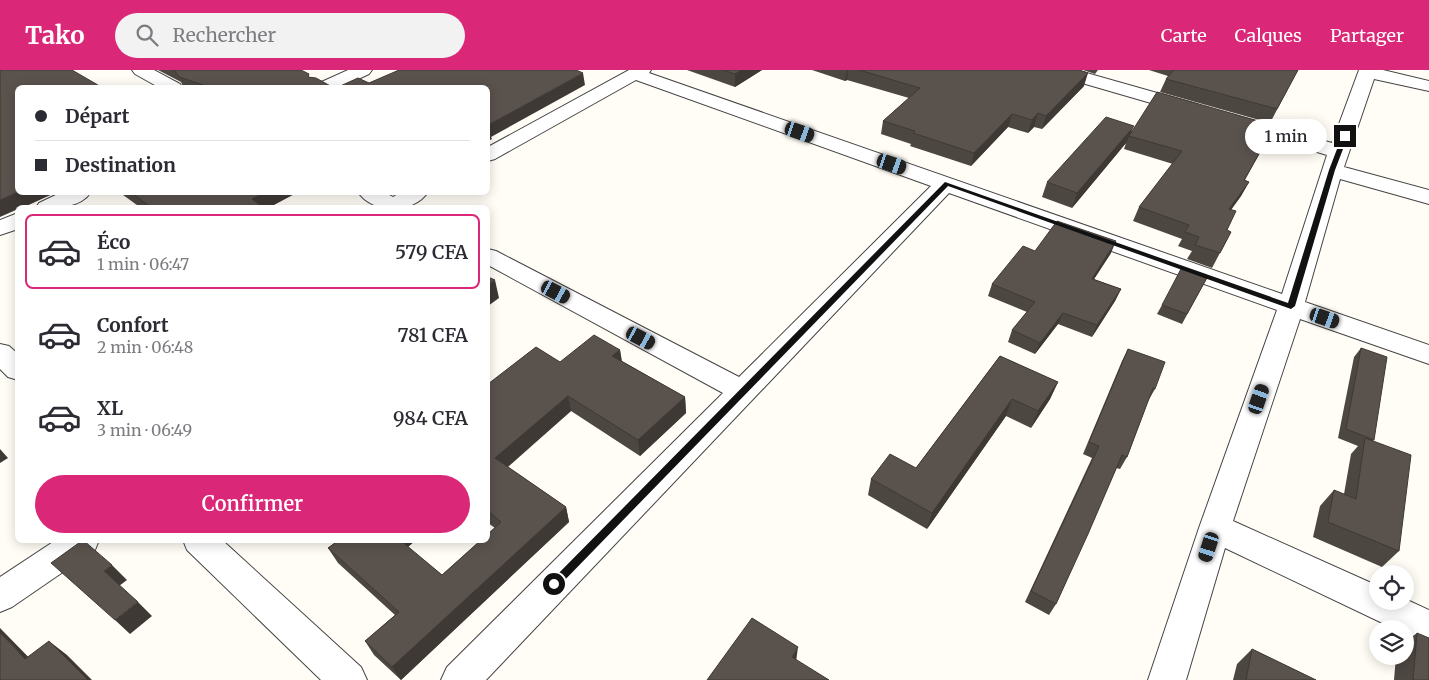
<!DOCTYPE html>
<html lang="fr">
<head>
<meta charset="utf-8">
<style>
  :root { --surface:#fff; --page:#f2f2f3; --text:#2b2b33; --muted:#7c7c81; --line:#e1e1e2; --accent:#db2777 }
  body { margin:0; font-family:Merriweather,serif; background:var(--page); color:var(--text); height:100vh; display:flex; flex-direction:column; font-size:19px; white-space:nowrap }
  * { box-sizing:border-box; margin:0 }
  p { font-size:16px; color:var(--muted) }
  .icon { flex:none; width:28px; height:28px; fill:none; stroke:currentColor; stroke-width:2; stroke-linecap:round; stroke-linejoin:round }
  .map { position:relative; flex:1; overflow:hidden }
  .drawer { position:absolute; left:15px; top:135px; width:475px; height:338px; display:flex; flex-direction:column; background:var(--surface); border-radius:8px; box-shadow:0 2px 12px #0003 }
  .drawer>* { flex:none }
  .banner { position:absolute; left:15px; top:15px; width:475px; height:110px; border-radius:8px; box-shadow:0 2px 12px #0003; display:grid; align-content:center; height:110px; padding:0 20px; background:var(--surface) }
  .tools { position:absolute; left:1369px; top:495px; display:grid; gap:10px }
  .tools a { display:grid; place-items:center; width:45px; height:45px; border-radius:50%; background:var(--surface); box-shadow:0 2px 12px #0003; font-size:25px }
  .end { position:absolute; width:22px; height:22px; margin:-11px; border:6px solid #111; background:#fff; box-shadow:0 0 0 2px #fff }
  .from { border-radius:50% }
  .bubble { position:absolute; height:35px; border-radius:18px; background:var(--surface); box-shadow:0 2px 12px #0003; font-size:16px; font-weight:600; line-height:35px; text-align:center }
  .car { position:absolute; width:15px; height:30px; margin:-15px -8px; border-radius:6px; box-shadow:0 0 4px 1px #0007; background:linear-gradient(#222 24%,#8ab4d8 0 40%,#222 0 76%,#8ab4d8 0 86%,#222 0) }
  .banner b { display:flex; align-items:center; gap:18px; height:48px; font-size:19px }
  .banner b+b { border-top:1px solid var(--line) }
  .banner i { width:12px; height:12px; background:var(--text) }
  ul { padding:9px 0 0; list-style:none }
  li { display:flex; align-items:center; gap:15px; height:75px; margin:0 10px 8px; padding:0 10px; border:2px solid transparent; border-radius:8px }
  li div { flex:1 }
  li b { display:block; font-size:19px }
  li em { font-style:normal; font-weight:600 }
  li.current { border-color:var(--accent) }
  li>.icon { width:45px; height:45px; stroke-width:1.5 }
  .action { display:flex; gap:10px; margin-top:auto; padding:10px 20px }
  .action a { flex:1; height:58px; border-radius:30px; background:var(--accent); color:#fff; font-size:20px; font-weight:600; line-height:58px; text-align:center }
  header { display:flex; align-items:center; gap:30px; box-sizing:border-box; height:70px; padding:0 25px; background:var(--accent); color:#fff }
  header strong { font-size:24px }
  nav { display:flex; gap:28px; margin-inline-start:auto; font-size:18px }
  .search { width:350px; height:45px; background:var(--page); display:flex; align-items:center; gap:12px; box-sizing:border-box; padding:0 18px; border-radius:28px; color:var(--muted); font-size:19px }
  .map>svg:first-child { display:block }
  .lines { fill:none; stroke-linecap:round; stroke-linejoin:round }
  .minor-casing { stroke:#444; stroke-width:2 }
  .minor { fill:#fff; fill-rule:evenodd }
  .wall { fill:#4d4742 }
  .shaded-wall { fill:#3f3936 }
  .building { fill:#5a524d; stroke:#3f3936 }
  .route { fill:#111 }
</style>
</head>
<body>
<header>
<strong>Tako</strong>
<div class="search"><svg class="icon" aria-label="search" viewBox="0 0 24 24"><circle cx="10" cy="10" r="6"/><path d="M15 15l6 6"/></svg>Rechercher</div>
<nav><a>Carte</a><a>Calques</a><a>Partager</a></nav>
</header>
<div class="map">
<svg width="1429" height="610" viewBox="0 0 1429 610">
  <rect width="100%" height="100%" fill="#fffdf5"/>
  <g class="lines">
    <!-- minor casing -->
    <g class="minor-casing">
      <path id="minor" d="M132,0H154L180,14L183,18H160L135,4Z
        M348,0H372L369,4L339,18H314L317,14Z
        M629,0H651L649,3L1282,224L1327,85L1223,54L1220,50L1223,46L1230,44L1332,73L1359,0H1383L1429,11V21L1374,9L1344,97L1429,120V134L1340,109L1305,232L1429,275V294L1300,249L1233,451L1378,516V531H1405V529L1429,540V574L1405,563V559H1395L1225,478L1186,610H1148L1199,458L1277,240L949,123L486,610H441L447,597L723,323L488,195V179L496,181L739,307L931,116L636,10L495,89L488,91V77Z
        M1048,0H1076L1196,34L1198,38L1196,42L1189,44L1182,42L1051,4Z
        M62,122H91C80,139 54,138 36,138L39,133Z
        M358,122H384L393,127L401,122H428C414,144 372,144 358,122Z
        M18,143V159L0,165V150Z
        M0,274L9,276L18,284V310L8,307L0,299Z
        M56,470H99L95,480L12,537L0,542V507Z
        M183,470H222L361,597L367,610H321L187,480Z"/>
    </g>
    <!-- minor -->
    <use href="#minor" class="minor"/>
  </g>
  <!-- wall -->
  <path class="wall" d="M158,0H301L310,8L334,18H184L181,12Z
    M687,0H762L735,17Z
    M812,0H1079L1084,16L1042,59L1034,57L1028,63L1008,57L971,96L910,76L911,74L881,64L883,51L909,28L847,10L845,11Z
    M1083,0H1098L1095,4Z
    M1149,0H1298L1270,53L1160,22L1166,9L1168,6Z
    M1132,61L1258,76L1263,77L1245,110L1249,112L1241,126L1231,140L1227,160L1231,162L1212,198L1187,189L1192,181L1178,176L1182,169L1133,151L1139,137L1173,94L1124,79L1126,73L1072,138L1042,127L1047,112Z
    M119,122H298L268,138H141Z
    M1111,183L1094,209L1121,219L1115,231L1092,267L1058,254L1035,284L1008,272L1012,260L1027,242L988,226L992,214Z
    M1208,206L1182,254L1157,244L1162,235Z
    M1361,278L1374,370L1373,371L1399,481L1382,497L1313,467L1320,436L1334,420L1344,424L1351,384L1358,376L1338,368L1354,287Z
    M1128,279L1155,319L1148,331L1127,387L1120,399L1116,398L1056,534L1049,545L1025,532L1092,388L1083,384L1122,291Z
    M620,280L622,291L685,327L686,343L640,386L571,341L508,397L566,437L569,452L401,610L374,585L365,571L395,545L338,493L328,478L339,470H416L408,477L442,505L495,458L488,453V314L560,292Z
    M1000,286L1058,312L1050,329L1031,358L1006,346L927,459L868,425L871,409L916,398Z
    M1417,563L1429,610H1394L1396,586H1405V572Z
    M1252,579L1316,610H1233L1237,594Z"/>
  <!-- shaded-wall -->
  <path class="shaded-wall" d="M742,0H762L735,17V4Z
    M847,0H848L847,10L845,11Z
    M583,3L585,15L491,67L492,69L488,71V55Z
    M1088,3L1084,16L1042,59L1046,46Z
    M1038,43L1034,57L1028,63L1032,50Z
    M1012,44L1008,57L971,96L974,83Z
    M1134,56L1126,73L1072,138L1077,123Z
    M1249,112L1241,126L1221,153L1229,139Z
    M18,122H57L22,138H18V139L0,147V130Z
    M266,122H298L268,138H256L252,129Z
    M1116,171L1111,183L1087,220L1092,209Z
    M495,210L499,228L488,236V215Z
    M1121,219L1115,231L1092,267L1097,255Z
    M1063,243L1058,254L1035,284L1040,273Z
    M620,280L622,296L612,286Z
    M1058,312L1050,329L1031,358L1038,341Z
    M568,326L571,341L500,403L495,388Z
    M685,327L686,343L640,386L638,370Z
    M1012,329L1006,346L927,459L932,443Z
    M0,379L8,388L0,393Z
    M566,437L569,452L401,610L392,597Z
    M397,470H416L403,481Z
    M112,495L127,510L119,516L104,501Z
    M138,532L152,546L130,564L115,550Z
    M0,558L44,603L25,589L0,563Z
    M49,571L67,585L92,610H88Z
    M798,577L796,592L792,587Z"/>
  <!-- building -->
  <path class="building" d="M0,0H72L103,18H18V122L0,130Z
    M174,0H301L309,4L308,7L316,8L334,18H212L179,7Z
    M399,0H576L583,3L488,55V18H336L358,8L369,13Z
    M723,0H742L735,4Z
    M859,0H1079L1088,3L1046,46L1038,43L1032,50L1012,44L974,83L913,63L915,61L883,51L920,18Z
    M1174,0H1298L1277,39L1166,9Z
    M1157,22L1269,54L1258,76L1263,77L1244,110L1249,112L1229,139L1236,141L1227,160L1231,162L1220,183L1195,175L1199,167L1185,162L1189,155L1139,137L1182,81L1129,66Z
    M1106,47L1134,56L1077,123L1047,112Z
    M130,122H266L252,129L264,138H152Z
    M1057,151L1116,171L1092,209L1121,219L1097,255L1063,243L1040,273L1012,260L1035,232L992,214L1023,176L1035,181Z
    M1182,197L1208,206L1187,244L1162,235Z
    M488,207L495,210L488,215Z
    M594,265L620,280L612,286L685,327L638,370L568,326L495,388L566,437L392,597L365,571L399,542L328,478L339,470H400L442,505L481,470H488V464L501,452L488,441V314L536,277L560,292Z
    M1361,278L1387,287L1374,370L1346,359Z
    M1128,279L1165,292L1155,319L1153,318L1127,387L1122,385L1088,464L1056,534L1031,521L1099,376L1089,372Z
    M1000,286L1058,312L1038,341L1012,329L932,443L871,409L890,384L916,398Z
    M1365,368L1411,385L1399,481L1328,452L1334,420L1356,429Z
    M83,470L112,495L104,501L138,532L115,550L51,493Z
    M752,548L798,577L792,587L829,610H707Z
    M0,563L25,589L49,571L88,610H0Z
    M1417,563L1429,568V610H1413Z
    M1252,579L1316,610H1246Z"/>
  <!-- route -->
  <path class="route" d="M1345,64L1348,66L1335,100L1295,236L1291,239L948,116L558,517H551V511L945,112L1288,233L1329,100L1342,66Z"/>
</svg>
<div class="tools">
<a><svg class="icon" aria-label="locate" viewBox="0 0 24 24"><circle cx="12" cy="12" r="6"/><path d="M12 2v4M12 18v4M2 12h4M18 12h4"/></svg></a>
<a><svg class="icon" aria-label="layers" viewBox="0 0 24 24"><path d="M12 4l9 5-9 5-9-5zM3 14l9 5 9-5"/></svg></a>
</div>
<i class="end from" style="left:554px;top:514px"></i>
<i class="end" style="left:1345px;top:66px"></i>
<div class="bubble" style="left:1245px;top:49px;width:82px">1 min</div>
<i class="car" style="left:800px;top:62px;rotate:109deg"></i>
<i class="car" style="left:892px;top:94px;rotate:109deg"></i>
<i class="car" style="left:556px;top:222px;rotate:118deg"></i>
<i class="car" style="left:1325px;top:248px;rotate:109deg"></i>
<i class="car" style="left:641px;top:268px;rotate:118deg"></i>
<i class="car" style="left:1259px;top:329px;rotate:19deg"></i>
<i class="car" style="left:1209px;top:477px;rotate:198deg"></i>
<div class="banner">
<b><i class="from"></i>Départ</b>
<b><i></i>Destination</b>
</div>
<section class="drawer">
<ul>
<li class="current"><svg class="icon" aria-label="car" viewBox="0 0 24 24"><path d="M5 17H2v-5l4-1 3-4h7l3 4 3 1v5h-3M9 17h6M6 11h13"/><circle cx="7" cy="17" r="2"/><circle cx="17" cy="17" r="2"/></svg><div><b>Éco</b><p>1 min · 06:47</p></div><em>579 CFA</em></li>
<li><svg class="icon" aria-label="car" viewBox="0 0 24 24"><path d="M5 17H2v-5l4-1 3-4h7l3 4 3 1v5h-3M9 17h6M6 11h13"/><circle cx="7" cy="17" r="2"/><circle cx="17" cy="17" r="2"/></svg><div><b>Confort</b><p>2 min · 06:48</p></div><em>781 CFA</em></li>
<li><svg class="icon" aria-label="car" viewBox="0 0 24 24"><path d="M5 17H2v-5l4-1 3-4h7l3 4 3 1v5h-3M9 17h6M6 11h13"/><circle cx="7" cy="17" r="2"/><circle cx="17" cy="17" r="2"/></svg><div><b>XL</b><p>3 min · 06:49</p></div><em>984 CFA</em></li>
</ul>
<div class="action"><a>Confirmer</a></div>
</section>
</div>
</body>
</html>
